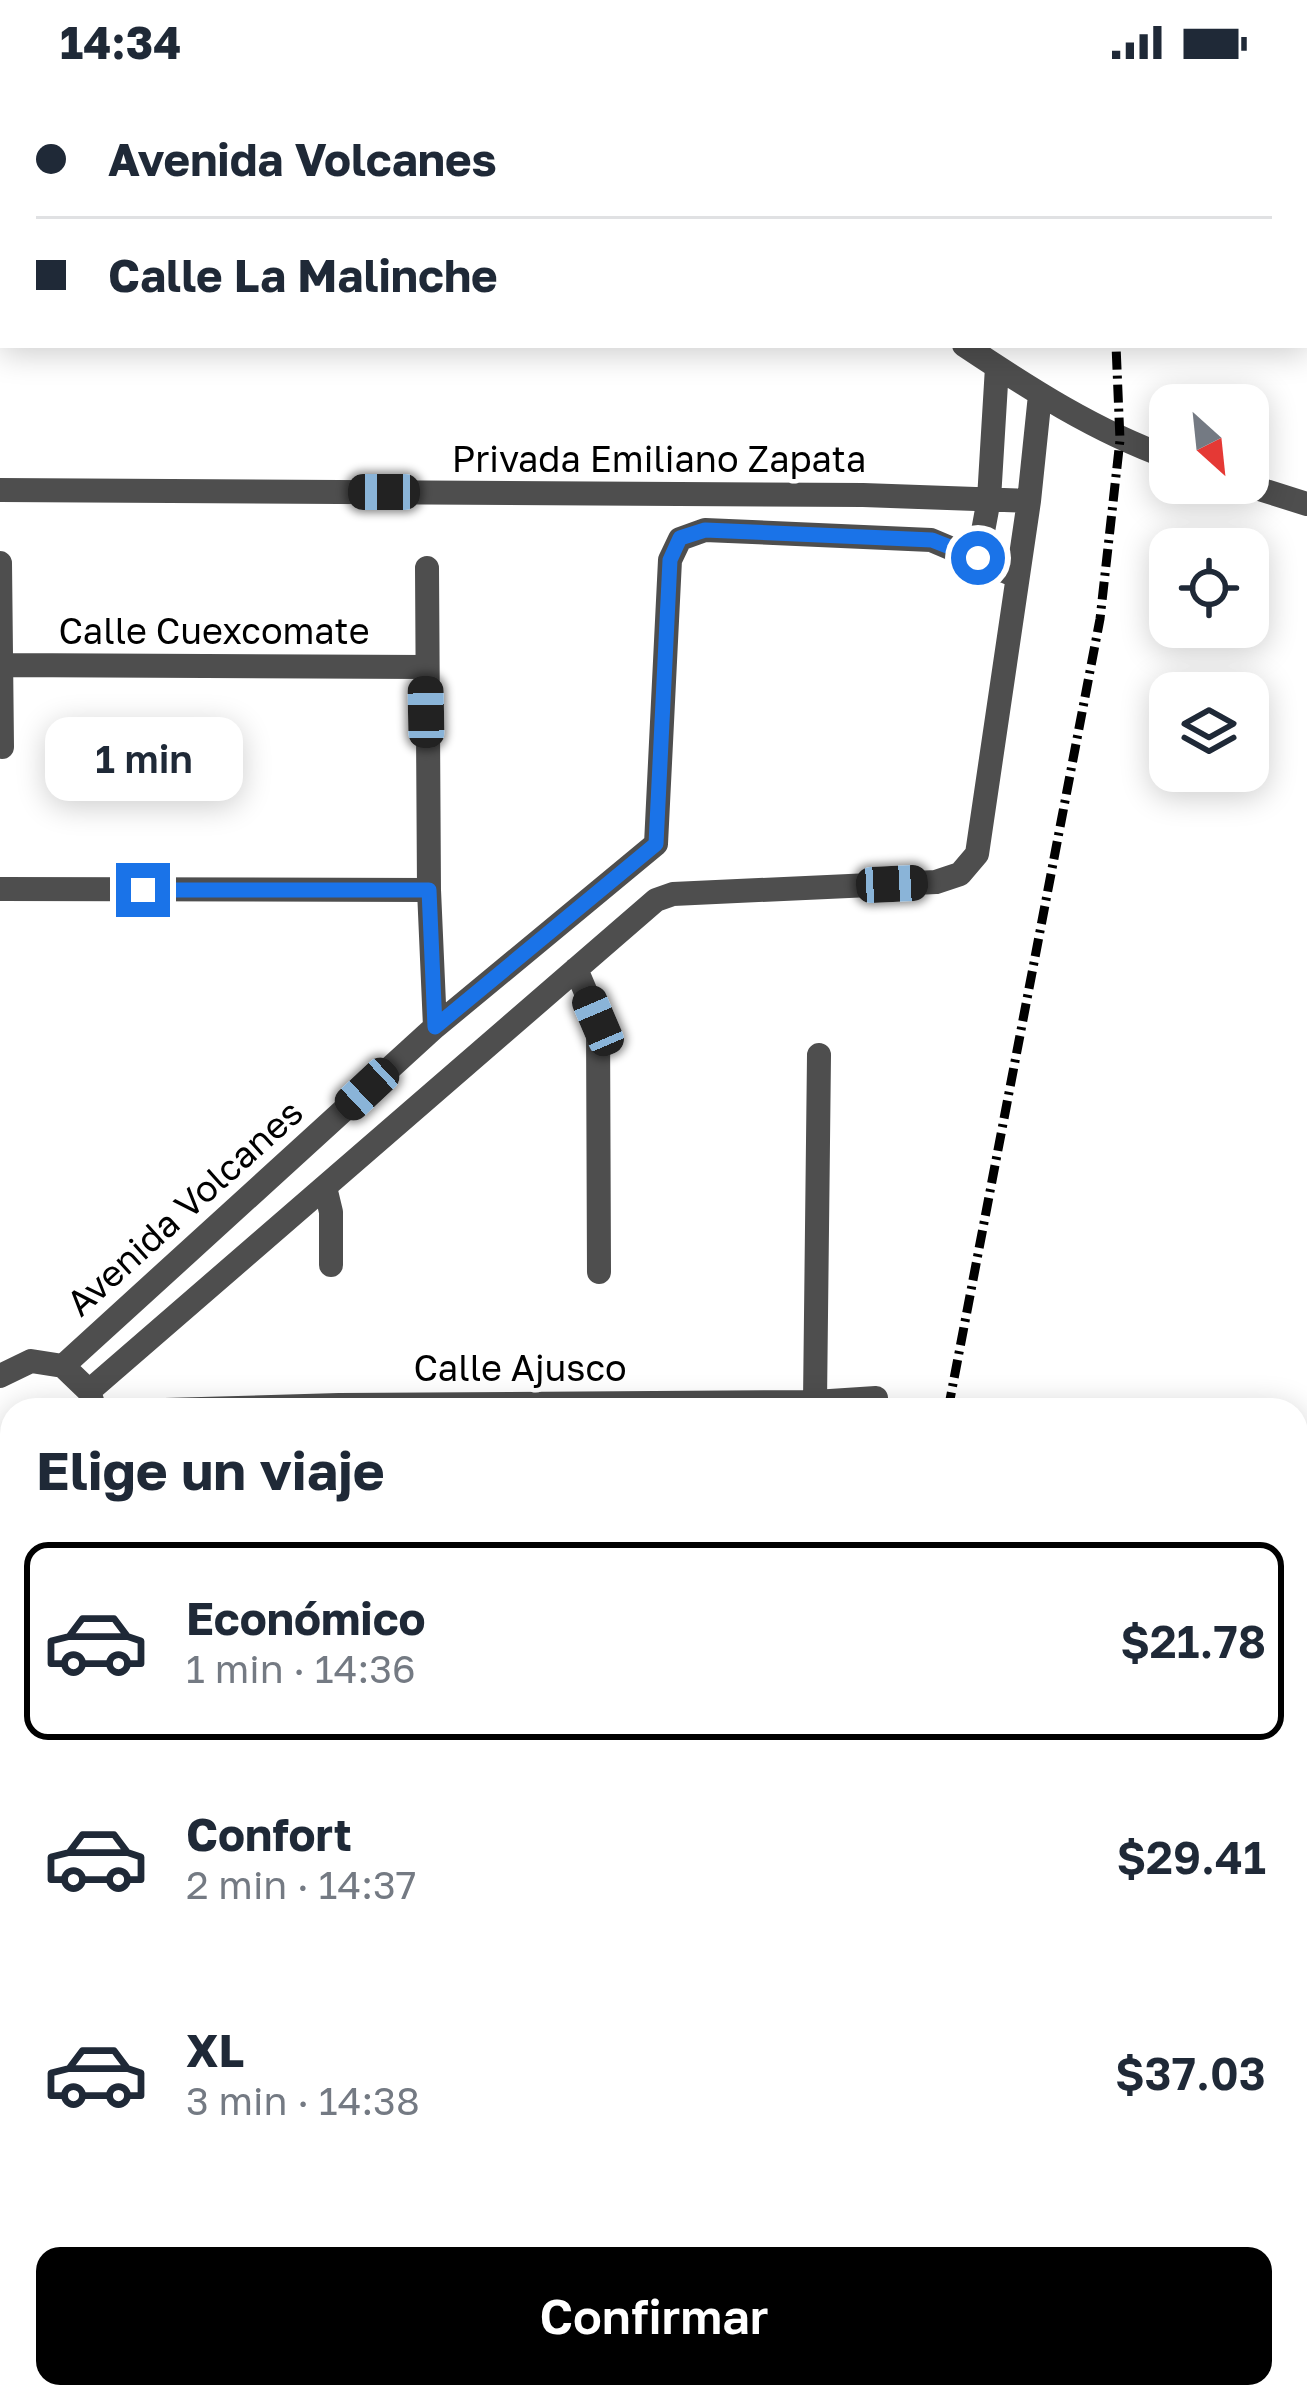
<!DOCTYPE html>
<html lang="es">
<head>
<meta charset="utf-8">
<style>
  :root { --surface:#fff; --page:#f2f2f3; --text:#1f2937; --muted:#747a83; --line:#e0e1e3; --accent:#000 }
  body { margin:0; font-family:"Golos Text",sans-serif; background:var(--page); color:var(--text); height:100vh; display:flex; flex-direction:column; font-size:45px; white-space:nowrap }
  * { box-sizing:border-box; margin:0 }
  p { font-size:39px; color:var(--muted) }
  .icon { flex:none; width:66px; height:66px; fill:none; stroke:currentColor; stroke-width:2; stroke-linecap:round; stroke-linejoin:round }
  .map { position:relative; flex:1; overflow:hidden }
  .panel { position:absolute; left:0px; top:1314px; width:1308px; height:1011px; display:flex; flex-direction:column; background:var(--surface); border-radius:36px 36px 0 0; box-shadow:0 6px 30px #0003 }
  .panel>* { flex:none }
  .guide { position:absolute; left:0px; top:0px; width:1308px; height:264px; box-shadow:0 6px 30px #0003; display:grid; align-content:center; height:264px; padding:0 36px; background:var(--surface) }
  .needle { width:78px; rotate:153deg }
  .controls { position:absolute; left:1149px; top:300px; display:grid; gap:24px }
  .controls a { display:grid; place-items:center; width:120px; height:120px; border-radius:24px; background:var(--surface); box-shadow:0 6px 30px #0003; font-size:60px }
  .end { position:absolute; width:54px; height:54px; margin:-27px; border:15px solid #1a73e8; background:#fff; box-shadow:0 0 0 6px #fff }
  .from { border-radius:50% }
  .bubble { position:absolute; height:84px; border-radius:24px; background:var(--surface); box-shadow:0 6px 30px #0003; font-size:39px; font-weight:600; line-height:84px; text-align:center }
  .car { position:absolute; width:36px; height:72px; margin:-36px -18px; border-radius:15px; box-shadow:0 0 9px 3px #0007; background:linear-gradient(#222 24%,#8ab4d8 0 40%,#222 0 76%,#8ab4d8 0 86%,#222 0) }
  .guide b { display:flex; align-items:center; gap:42px; height:114px; font-size:45px }
  .guide b+b { border-top:3px solid var(--line) }
  .guide i { width:30px; height:30px; background:var(--text) }
  ul { padding:0; list-style:none }
  li { display:flex; align-items:center; gap:36px; height:198px; margin:0 24px 18px; padding:0 12px; border:6px solid transparent; border-radius:24px }
  li div { flex:1 }
  li b { display:block; font-size:45px }
  li em { font-style:normal; font-weight:600 }
  li.active { border-color:var(--accent) }
  li>.icon { width:108px; height:108px; stroke-width:1.5 }
  h2 { padding:0 36px; font-size:54px; line-height:144px }
  .cta { display:flex; gap:24px; margin-top:auto; padding:24px 36px }
  .cta a { flex:1; height:138px; border-radius:24px; background:var(--accent); color:#fff; font-size:48px; font-weight:600; line-height:138px; text-align:center }
  .status { display:flex; justify-content:space-between; align-items:center; height:84px; padding:0 60px; background:var(--surface); direction:ltr }
  .status svg { height:33px; fill:currentColor }
  .map>svg:first-child { display:block }
  .lines { fill:none; stroke-linecap:round; stroke-linejoin:round }
  .street { stroke:#4e4e4e; stroke-width:24 }
  .rail { stroke:#000; stroke-width:9; stroke-dasharray:18 6 3 6; stroke-linecap:butt }
  .route { stroke:#1a73e8; stroke-width:15 }
  .labels { text-anchor:middle; dominant-baseline:central; stroke-width:9; stroke-linejoin:round; paint-order:stroke }
  .street-label { font-size:36px; fill:#000; stroke:#fff }
</style>
</head>
<body>
<div class="status"><b>14:34</b><svg viewBox="0 0 49 12"><path d="M0 12V9h3v3zM5 12V6h3v6zM10 12V3h3v9zM15 12V0h3v12zM26 1h20v11H26zM47 4h2v5h-2z"/></svg></div>
<div class="map">
<svg width="1307" height="2323" viewBox="0 0 1307 2323">
  <rect width="100%" height="100%" fill="#fff"/>
  <g class="lines">
    <!-- street -->
    <path class="street" d="M552,0L557,3
      M744,0L745,3
      M964,261C1030,305 1095,347 1170,374
      M1240,399L1307,420
      M0,406L863,411L1029,417
      M978,474L989,415L997,283
      M0,479L2,663
      M427,484L429,806L435,943
      M1,581L426,583
      M0,805L429,806
      M576,885L598,937L599,1188
      M325,1103L331,1128V1181
      M63,1282L435,943L656,760L670,476L680,455L705,446L931,456L1016,492
      M0,1292L31,1277L63,1282L89,1307L95,1326
      M89,1307L656,816L673,810L936,798L960,790L977,770L1029,417L1040,311
      M815,1318L819,971
      M165,1326L339,1321L815,1318L876,1314
      M0,1400L8,1382
      M0,1471L12,1443
      M0,1832L12,1837
      M0,2050L1,2046
      M0,2207L12,2212
      M420,2319L441,2323
      M149,2323L153,2313
      M616,2323L618,2313"/>
    <!-- rail -->
    <path class="rail" d="M1102,0V3
      M948,1326L1100,535L1120,356L1116,261
      M756,2323L758,2313"/>
  </g>
  <g class="lines">
    <!-- route -->
    <path class="route" d="M143,806H429L435,943L656,760L670,476L680,454L705,446L932,456L978,474"/>
  </g>
  <g class="labels">
    <!-- street labels -->
    <g class="street-label">
      <text x="659" y="374">Privada Emiliano Zapata</text>
      <text x="214" y="546">Calle Cuexcomate</text>
      <text transform="translate(184 1123) rotate(-42)">Avenida Volcanes</text>
      <text x="520" y="1283">Calle Ajusco</text>
    </g>
  </g>
</svg>
<div class="controls">
<a><svg class="needle" viewBox="-14 -14 28 28"><path d="M0-13l5 13h-10z" fill="#e53935"/><path d="M0 13l5-13h-10z" fill="#747a83"/></svg></a>
<a><svg class="icon" aria-label="locate" viewBox="0 0 24 24"><circle cx="12" cy="12" r="6"/><path d="M12 2v4M12 18v4M2 12h4M18 12h4"/></svg></a>
<a><svg class="icon" aria-label="layers" viewBox="0 0 24 24"><path d="M12 4l9 5-9 5-9-5zM3 14l9 5 9-5"/></svg></a>
</div>
<i class="end from" style="left:978px;top:474px"></i>
<i class="end" style="left:143px;top:806px"></i>
<div class="bubble" style="left:45px;top:633px;width:198px">1 min</div>
<i class="car" style="left:384px;top:408px;rotate:270deg"></i>
<i class="car" style="left:426px;top:628px;rotate:359deg"></i>
<i class="car" style="left:892px;top:800px;rotate:87deg"></i>
<i class="car" style="left:598px;top:937px;rotate:337deg"></i>
<i class="car" style="left:367px;top:1005px;rotate:227deg"></i>
<div class="guide">
<b><i class="from"></i>Avenida Volcanes</b>
<b><i></i>Calle La Malinche</b>
</div>
<section class="panel">
<h2>Elige un viaje</h2>
<ul>
<li class="active"><svg class="icon" aria-label="car" viewBox="0 0 24 24"><path d="M5 17H2v-5l4-1 3-4h7l3 4 3 1v5h-3M9 17h6M6 11h13"/><circle cx="7" cy="17" r="2"/><circle cx="17" cy="17" r="2"/></svg><div><b>Económico</b><p>1 min · 14:36</p></div><em>$21.78</em></li>
<li><svg class="icon" aria-label="car" viewBox="0 0 24 24"><path d="M5 17H2v-5l4-1 3-4h7l3 4 3 1v5h-3M9 17h6M6 11h13"/><circle cx="7" cy="17" r="2"/><circle cx="17" cy="17" r="2"/></svg><div><b>Confort</b><p>2 min · 14:37</p></div><em>$29.41</em></li>
<li><svg class="icon" aria-label="car" viewBox="0 0 24 24"><path d="M5 17H2v-5l4-1 3-4h7l3 4 3 1v5h-3M9 17h6M6 11h13"/><circle cx="7" cy="17" r="2"/><circle cx="17" cy="17" r="2"/></svg><div><b>XL</b><p>3 min · 14:38</p></div><em>$37.03</em></li>
</ul>
<div class="cta"><a>Confirmar</a></div>
</section>
</div>
</body>
</html>
